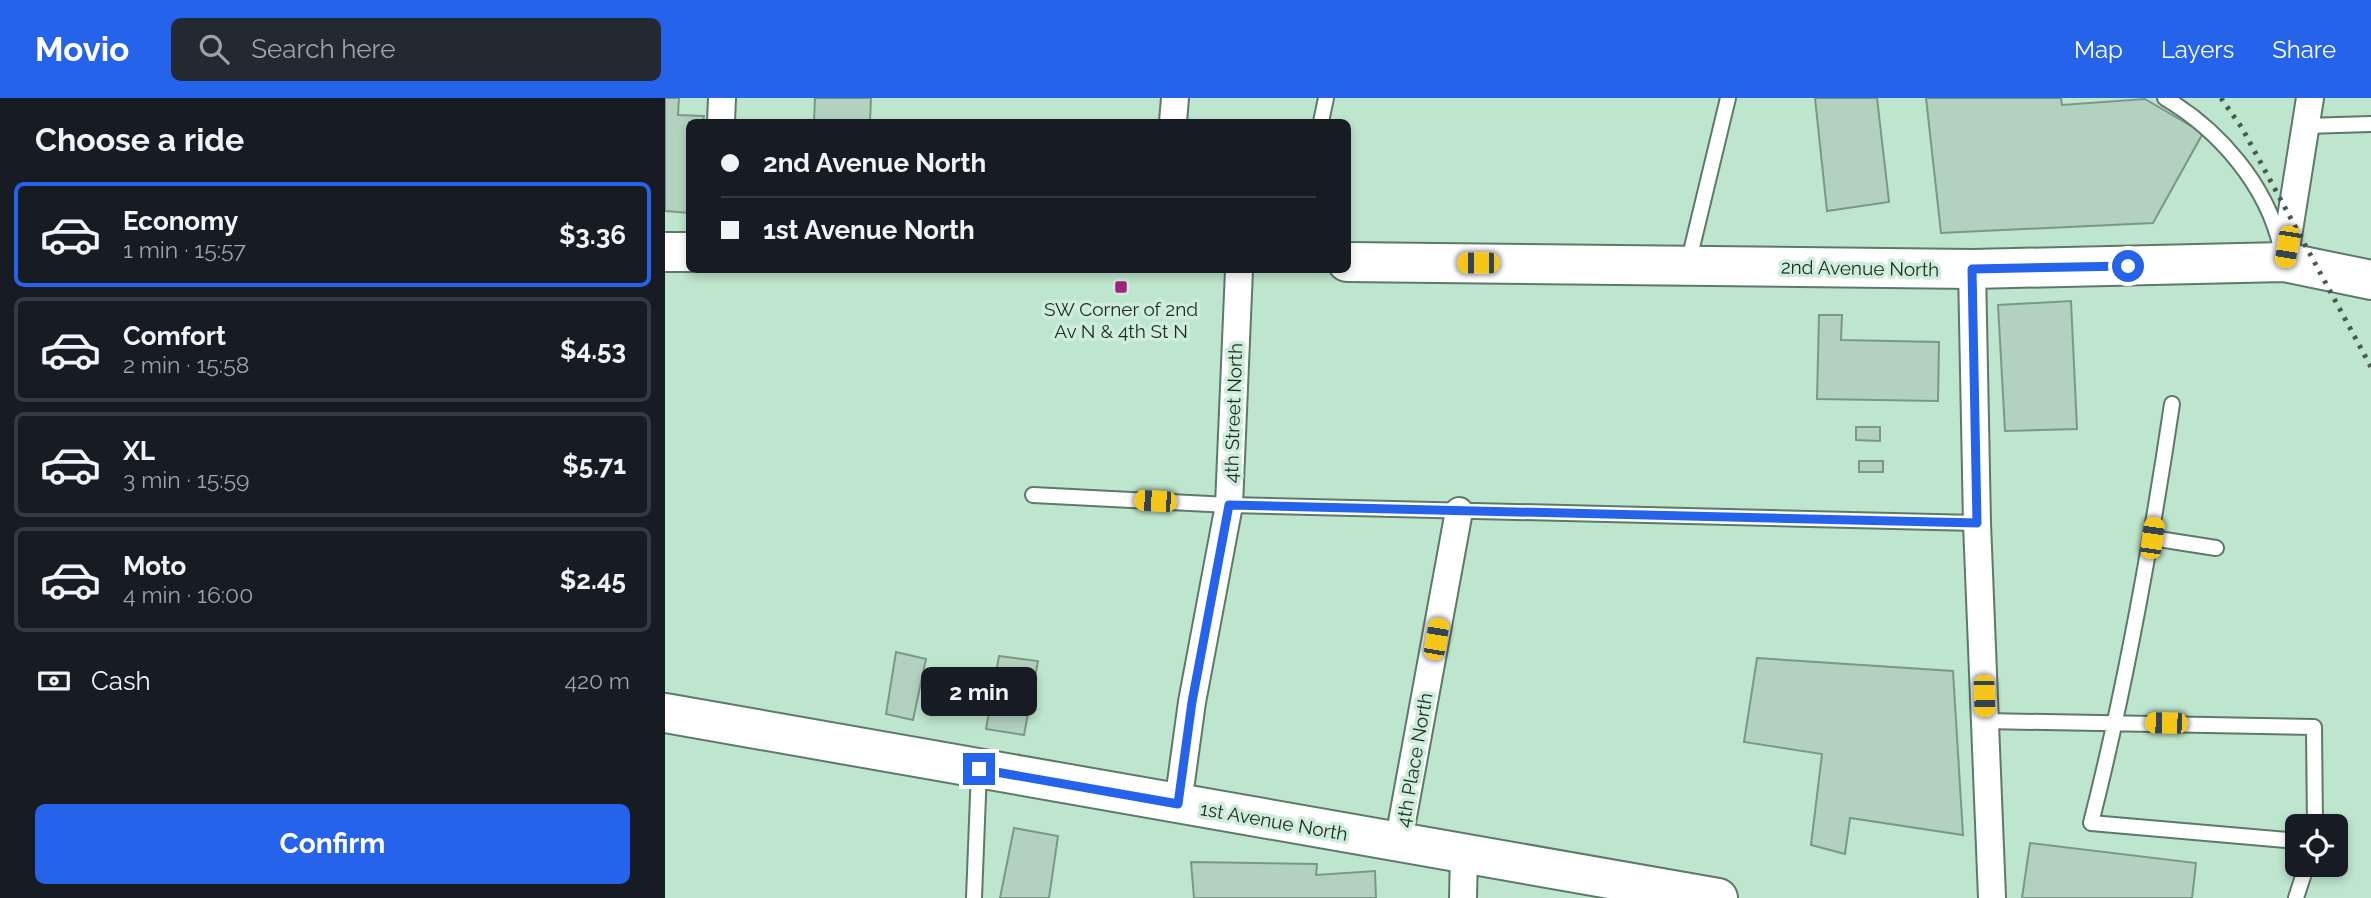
<!DOCTYPE html>
<html lang="en">
<head>
<meta charset="utf-8">
<style>
  :root { --surface:#171b24; --page:#242831; --text:#f1f3f6; --muted:#9ea1a6; --line:#363941; --accent:#2563eb }
  body { margin:0; font-family:Raleway,sans-serif; background:var(--page); color:var(--text); height:100vh; display:flex; flex-direction:column; font-size:26px; white-space:nowrap }
  * { box-sizing:border-box; margin:0 }
  p { font-size:23px; color:var(--muted) }
  .icon { flex:none; width:38px; height:38px; fill:none; stroke:currentColor; stroke-width:2; stroke-linecap:round; stroke-linejoin:round }
  .map { position:relative; flex:1; overflow:hidden }
  .panel { display:flex; flex-direction:column; background:var(--surface); width:665px }
  .panel>* { flex:none }
  .banner { position:absolute; left:21px; top:21px; width:665px; height:154px; border-radius:10px; box-shadow:0 4px 10px #0003; display:grid; align-content:center; height:154px; padding:0 35px; background:var(--surface) }
  .fabs { position:absolute; left:1620px; top:716px; display:grid; gap:14px }
  .fabs a { display:grid; place-items:center; width:63px; height:63px; border-radius:10px; background:var(--surface); box-shadow:0 4px 10px #0003; font-size:35px }
  .end { position:absolute; width:32px; height:32px; margin:-16px; border:9px solid #2563eb; background:#fff; box-shadow:0 0 0 4px #fff }
  .from { border-radius:50% }
  .bubble { position:absolute; height:49px; border-radius:10px; background:var(--surface); box-shadow:0 4px 10px #0003; font-size:23px; font-weight:700; line-height:49px; text-align:center }
  .car { position:absolute; width:21px; height:42px; margin:-21px -10px; border-radius:9px; box-shadow:0 0 5px 2px #0007; background:linear-gradient(#f5c518 24%,#345 0 40%,#f5c518 0 76%,#345 0 86%,#f5c518 0) }
  .banner b { display:flex; align-items:center; gap:24px; height:66px; font-size:26px }
  .banner b+b { border-top:2px solid var(--line) }
  .banner i { width:18px; height:18px; background:var(--text) }
  ul { padding:0; list-style:none }
  li { display:flex; align-items:center; gap:21px; height:105px; margin:0 14px 10px; padding:0 21px; border:4px solid var(--line); border-radius:10px }
  li div { flex:1 }
  li b { display:block; font-size:26px }
  li em { font-style:normal; font-weight:700 }
  li.on { border-color:var(--accent) }
  li>.icon { width:63px; height:63px; stroke-width:1.5 }
  h2 { padding:0 35px; font-size:32px; line-height:84px }
  .pay { display:flex; align-items:center; gap:18px; height:77px; padding:0 35px; font-size:26px }
  .pay p { margin-inline-start:auto }
  .button { display:flex; gap:14px; margin-top:auto; padding:14px 35px }
  .button a { flex:1; height:80px; border-radius:10px; background:var(--accent); color:#fff; font-size:28px; font-weight:700; line-height:80px; text-align:center }
  header { display:flex; align-items:center; gap:42px; box-sizing:border-box; height:98px; padding:0 35px; background:var(--accent); color:#fff }
  header strong { font-size:33px }
  nav { display:flex; gap:38px; margin-inline-start:auto; font-size:24px }
  .search { width:490px; height:63px; background:var(--page); display:flex; align-items:center; gap:18px; box-sizing:border-box; padding:0 24px; border-radius:10px; color:var(--muted); font-size:26px }
  main { display:flex; flex:1; min-height:0 }
  .map>svg:first-child { display:block }
  .built { fill:#bee5cd; fill-rule:evenodd }
  .building { fill:#b2d1be; stroke:#7b9887; stroke-width:2 }
  .lines { fill:none; stroke-linecap:round; stroke-linejoin:round }
  .lane-casing { stroke:#5d7968; stroke-width:18 }
  .street-casing { stroke:#5d7968; stroke-width:30 }
  .secondary-casing { stroke:#5d7968; stroke-width:42 }
  .lane { stroke:#fff; stroke-width:14 }
  .street { stroke:#fff; stroke-width:26 }
  .secondary { stroke:#fff; stroke-width:38 }
  .rail { stroke:#49594f; stroke-width:5; stroke-dasharray:3.5 7; stroke-linecap:butt }
  .route { stroke:#2563eb; stroke-width:9 }
  .poi-dot { fill:#9d257e; stroke:#ceedda; stroke-width:2.5 }
  .labels { text-anchor:middle; dominant-baseline:central; stroke-width:7; stroke-linejoin:round; paint-order:stroke }
  .street-label { font-size:19px; fill:#1f2a23; stroke:#ceedda }
  .poi-label { font-size:19px; fill:#1f2a23; stroke:#ceedda }
</style>
</head>
<body>
<header>
<strong>Movio</strong>
<div class="search"><svg class="icon" aria-label="search" viewBox="0 0 24 24"><circle cx="10" cy="10" r="6"/><path d="M15 15l6 6"/></svg>Search here</div>
<nav><a>Map</a><a>Layers</a><a>Share</a></nav>
</header>
<main>
<section class="panel">
<h2>Choose a ride</h2>
<ul>
<li class="on"><svg class="icon" aria-label="car" viewBox="0 0 24 24"><path d="M5 17H2v-5l4-1 3-4h7l3 4 3 1v5h-3M9 17h6M6 11h13"/><circle cx="7" cy="17" r="2"/><circle cx="17" cy="17" r="2"/></svg><div><b>Economy</b><p>1 min · 15:57</p></div><em>$3.36</em></li>
<li><svg class="icon" aria-label="car" viewBox="0 0 24 24"><path d="M5 17H2v-5l4-1 3-4h7l3 4 3 1v5h-3M9 17h6M6 11h13"/><circle cx="7" cy="17" r="2"/><circle cx="17" cy="17" r="2"/></svg><div><b>Comfort</b><p>2 min · 15:58</p></div><em>$4.53</em></li>
<li><svg class="icon" aria-label="car" viewBox="0 0 24 24"><path d="M5 17H2v-5l4-1 3-4h7l3 4 3 1v5h-3M9 17h6M6 11h13"/><circle cx="7" cy="17" r="2"/><circle cx="17" cy="17" r="2"/></svg><div><b>XL</b><p>3 min · 15:59</p></div><em>$5.71</em></li>
<li><svg class="icon" aria-label="car" viewBox="0 0 24 24"><path d="M5 17H2v-5l4-1 3-4h7l3 4 3 1v5h-3M9 17h6M6 11h13"/><circle cx="7" cy="17" r="2"/><circle cx="17" cy="17" r="2"/></svg><div><b>Moto</b><p>4 min · 16:00</p></div><em>$2.45</em></li>
</ul>
<div class="pay"><svg class="icon" aria-label="cash" viewBox="0 0 24 24"><path d="M3 7h18v10H3z"/><circle cx="12" cy="12" r="2"/></svg>Cash<p>420 m</p></div>
<div class="button"><a>Confirm</a></div>
</section>
<div class="map">
<svg width="1706" height="800" viewBox="0 0 1706 800">
  <rect width="100%" height="100%" fill="#ceedda"/>
  <!-- built -->
  <path class="built" d="M0,0H1706V800H0ZM24,24H682V172H24ZM1633,728H1671V766H1633Z"/>
  <!-- building -->
  <path class="building" d="M0,0H14L13,17L39,18L38,24H24V115L0,113Z
    M150,0H206L205,24H149Z
    M1150,0H1212L1224,104L1162,113Z
    M1261,0H1396L1397,7L1480,1L1538,35L1488,125L1276,135Z
    M1406,203L1412,331L1340,333L1333,207Z
    M1154,217H1177L1176,242L1274,244L1273,303L1152,301Z
    M1191,329H1215V343L1191,342Z
    M1194,363H1218V374H1194Z
    M231,554L261,561L248,622L221,616Z
    M334,558L373,563L359,637L321,631Z
    M1092,560L1288,573L1298,737L1185,720L1180,756L1146,747L1157,656L1079,644Z
    M349,730L393,738L384,800H335Z
    M1365,745L1531,765L1527,800H1357Z
    M526,764L652,766L651,777L710,773L711,800H529Z"/>
  <g class="lines">
    <!-- lane casing -->
    <g class="lane-casing">
      <path id="lane" d="M1500,0C1554,32 1602,87 1616,150
        M656,24L661,0
        M1640,28L1706,26
        M1023,166L1063,0
        M1507,306C1486,447 1461,587 1426,725L1633,743
        M368,397L564,407L1312,425
        M1487,440L1551,450
        M1320,623L1649,629L1650,728
        M309,800L314,672
        M1631,800L1642,766"/>
    </g>
    <!-- street casing -->
    <g class="street-casing">
      <path id="street" d="M56,24L57,0
        M508,24L510,0
        M1619,164L1645,0
        M1307,171L1312,425L1327,800
        M513,706L527,604L564,407L574,172
        M733,746L794,413
        M798,800L799,754"/>
    </g>
    <!-- secondary casing -->
    <g class="secondary-casing">
      <path id="secondary" d="M0,154H24
        M682,164L1307,171L1619,164L1706,182
        M0,615L1053,800"/>
    </g>
    <!-- lane -->
    <use href="#lane" class="lane"/>
    <!-- street -->
    <use href="#street" class="street"/>
    <!-- secondary -->
    <use href="#secondary" class="secondary"/>
    <!-- rail -->
    <path class="rail" d="M1556,0L1577,30L1706,269"/>
  </g>
  <g class="lines">
    <!-- route -->
    <path class="route" d="M314,671L513,706L527,604L564,407L1312,425L1307,171L1463,168"/>
  </g>
  <!-- markers -->
  <rect class="poi-dot" x="449" y="182" width="14" height="14" rx="3.5"/>
  <g class="labels">
    <!-- street labels -->
    <g class="street-label">
      <text transform="translate(1195 170) rotate(1)">2nd Avenue North</text>
      <text transform="translate(568 315) rotate(-88)">4th Street North</text>
      <text transform="translate(749 662) rotate(-80)">4th Place North</text>
      <text transform="translate(609 723) rotate(10)">1st Avenue North</text>
    </g>
    <!-- poi labels -->
    <g class="poi-label">
      <text x="456" y="211">SW Corner of 2nd<tspan x="456" dy="22">Av N &amp; 4th St N</tspan></text>
    </g>
  </g>
</svg>
<div class="fabs">
<a><svg class="icon" aria-label="locate" viewBox="0 0 24 24"><circle cx="12" cy="12" r="6"/><path d="M12 2v4M12 18v4M2 12h4M18 12h4"/></svg></a>
</div>
<i class="end from" style="left:1463px;top:168px"></i>
<i class="end" style="left:314px;top:671px"></i>
<div class="bubble" style="left:256px;top:569px;width:116px">2 min</div>
<i class="car" style="left:1622px;top:149px;rotate:189deg"></i>
<i class="car" style="left:813px;top:165px;rotate:270deg"></i>
<i class="car" style="left:490px;top:403px;rotate:273deg"></i>
<i class="car" style="left:1487px;top:440px;rotate:8deg"></i>
<i class="car" style="left:771px;top:541px;rotate:10deg"></i>
<i class="car" style="left:1319px;top:598px;rotate:178deg"></i>
<i class="car" style="left:1501px;top:625px;rotate:271deg"></i>
<div class="banner">
<b><i class="from"></i>2nd Avenue North</b>
<b><i></i>1st Avenue North</b>
</div>
</div>
</main>
</body>
</html>
